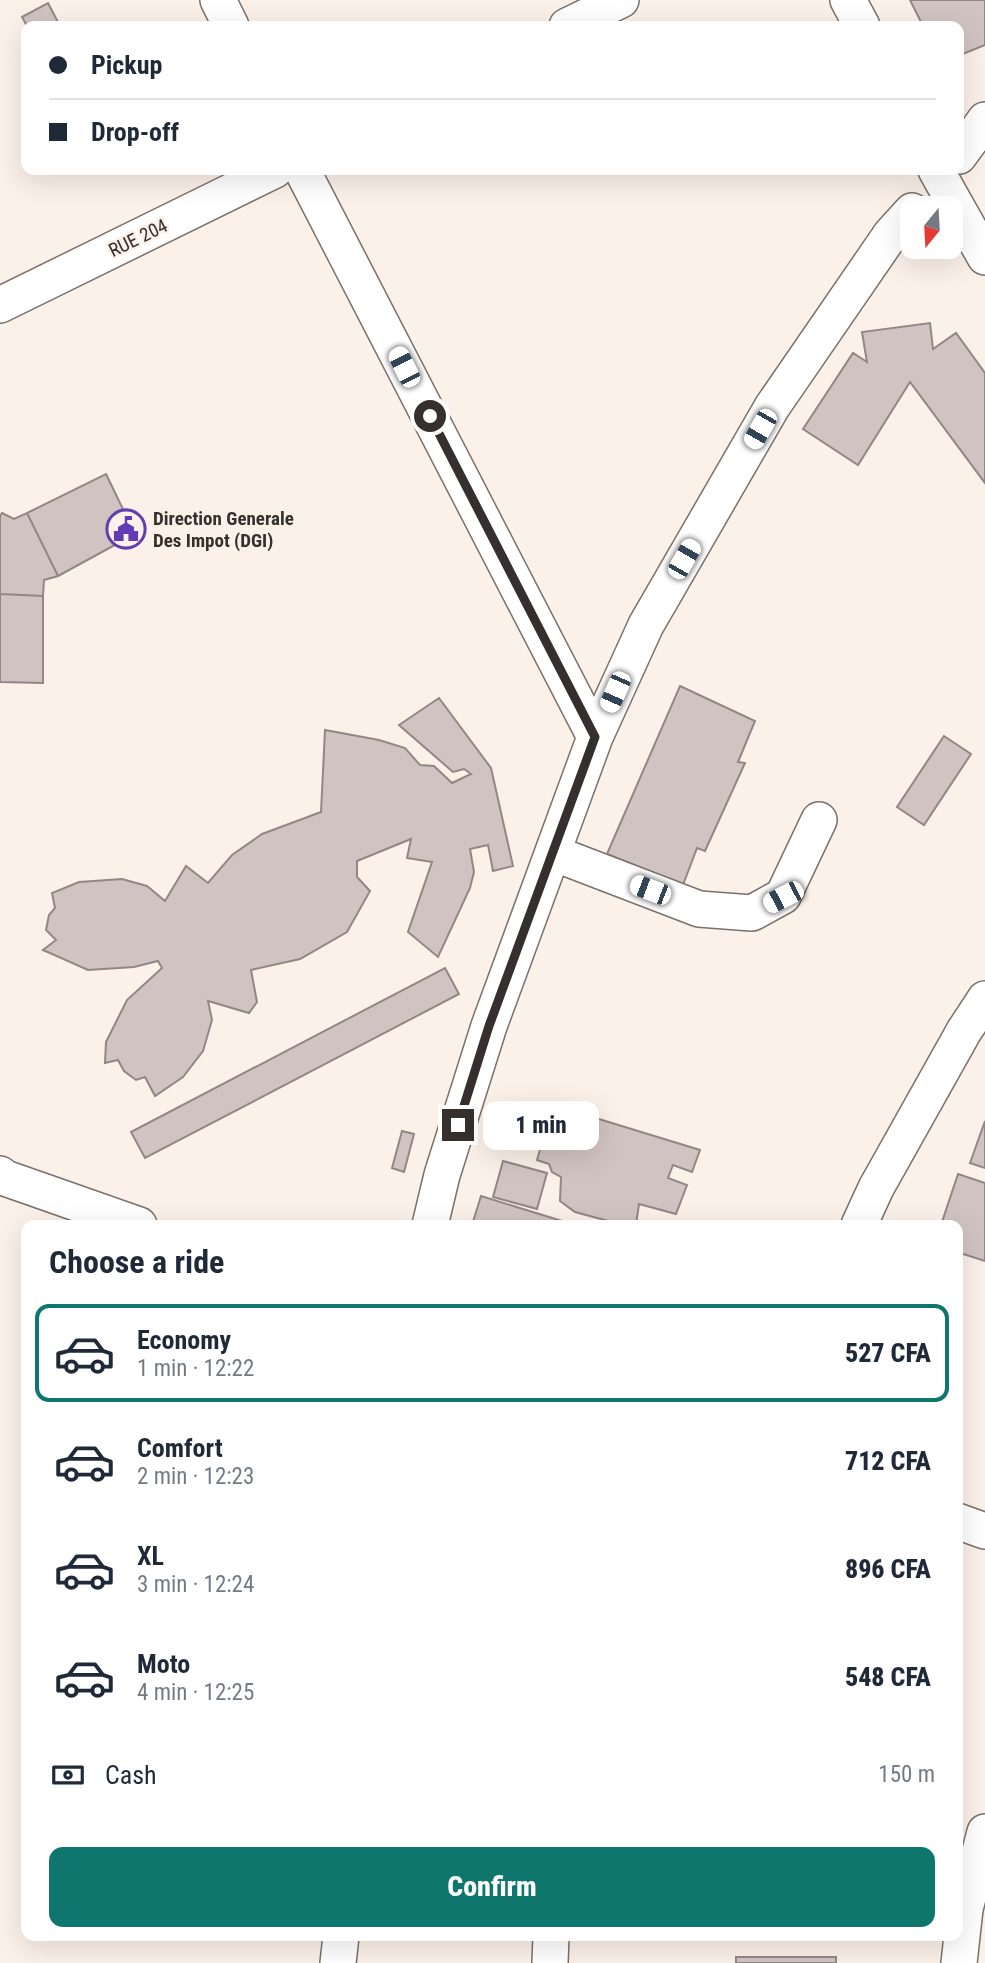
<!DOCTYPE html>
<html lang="en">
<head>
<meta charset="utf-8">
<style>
  :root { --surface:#fff; --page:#f2f2f3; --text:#1f2937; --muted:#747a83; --line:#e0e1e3; --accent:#0f766e }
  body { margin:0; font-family:"Roboto Condensed",sans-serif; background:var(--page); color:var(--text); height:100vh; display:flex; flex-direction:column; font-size:26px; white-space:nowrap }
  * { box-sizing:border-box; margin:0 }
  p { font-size:23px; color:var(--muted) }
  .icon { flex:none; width:38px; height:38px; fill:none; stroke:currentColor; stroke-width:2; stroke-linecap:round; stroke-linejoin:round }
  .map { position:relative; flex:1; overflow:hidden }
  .details { position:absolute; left:21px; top:1220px; width:942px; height:721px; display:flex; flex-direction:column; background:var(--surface); border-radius:14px; box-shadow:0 7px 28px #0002 }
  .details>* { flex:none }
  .top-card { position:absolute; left:21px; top:21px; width:943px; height:154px; border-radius:14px; box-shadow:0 7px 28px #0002; display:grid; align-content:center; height:154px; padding:0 28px; background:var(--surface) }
  .needle { width:46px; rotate:198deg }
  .buttons { position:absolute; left:900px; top:196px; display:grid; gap:14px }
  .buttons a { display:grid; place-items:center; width:63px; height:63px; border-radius:14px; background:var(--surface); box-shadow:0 7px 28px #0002; font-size:35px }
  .end { position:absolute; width:32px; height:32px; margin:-16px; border:9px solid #35302d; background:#fff; box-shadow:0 0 0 4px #fff }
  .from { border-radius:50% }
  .bubble { position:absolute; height:49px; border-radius:14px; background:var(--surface); box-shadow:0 7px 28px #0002; font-size:23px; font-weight:800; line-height:49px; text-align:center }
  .car { position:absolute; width:21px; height:42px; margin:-21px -10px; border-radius:9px; box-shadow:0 0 5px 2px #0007; background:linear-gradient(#fff 24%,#345 0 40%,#fff 0 76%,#345 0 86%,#fff 0) }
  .top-card b { display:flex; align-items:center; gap:24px; height:66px; font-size:26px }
  .top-card b+b { border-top:2px solid var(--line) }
  .top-card i { width:18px; height:18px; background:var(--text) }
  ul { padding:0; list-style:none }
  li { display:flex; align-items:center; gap:21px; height:98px; margin:0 14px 10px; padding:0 14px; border:4px solid transparent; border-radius:14px }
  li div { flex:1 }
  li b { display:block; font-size:26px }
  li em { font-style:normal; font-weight:800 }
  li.current { border-color:var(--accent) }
  li>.icon { width:63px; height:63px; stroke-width:1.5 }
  h2 { padding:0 28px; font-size:32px; line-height:84px }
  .pay { display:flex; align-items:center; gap:18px; height:77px; padding:0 28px; font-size:26px }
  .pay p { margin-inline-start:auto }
  .action { display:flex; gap:14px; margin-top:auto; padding:14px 28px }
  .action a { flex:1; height:80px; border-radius:14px; background:var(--accent); color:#fff; font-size:28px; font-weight:800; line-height:80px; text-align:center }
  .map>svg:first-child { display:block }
  .building { fill:#d1c3c1; stroke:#938684; stroke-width:2 }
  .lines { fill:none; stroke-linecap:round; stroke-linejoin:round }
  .minor-casing { stroke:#7b716b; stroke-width:38 }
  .minor { stroke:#fff; stroke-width:35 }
  .route { stroke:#35302d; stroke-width:9 }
  .labels { text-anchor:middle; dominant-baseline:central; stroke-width:5; stroke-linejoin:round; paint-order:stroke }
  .street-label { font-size:19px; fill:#35302d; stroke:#fcf1e9 }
  .poi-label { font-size:19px; font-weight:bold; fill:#35302d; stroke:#fcf1e9; text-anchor:start }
</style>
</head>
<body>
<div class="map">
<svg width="985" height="1963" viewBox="0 0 985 1963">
  <rect width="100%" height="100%" fill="#fcf1e9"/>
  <!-- building -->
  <path class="building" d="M910,0H985V45L963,54L959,53V26H923Z
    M48,3L60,26H27L22,17Z
    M930,323L933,349L956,333L985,373V483L910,382L858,465L803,429L853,353L867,362L862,332Z
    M106,474L135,534L58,576L27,513Z
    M2,513L14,519L27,513L58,576L44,580L43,596L0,594V516Z
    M0,594L43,596V683L0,682Z
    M680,686L755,721L738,762L745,763L705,851L697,848L683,885L607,854Z
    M439,698L491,768L513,866L493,871L488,845L470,849L474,872L470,888L438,957L408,932L432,862L407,858L411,839L357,861V877L370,891L347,932L300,959L251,970L257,1002L249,1013L208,1001L212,1020L203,1051L183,1077L155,1096L145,1077L136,1080L124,1071L118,1060L105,1063L106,1042L127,1000L162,968L158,961L134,967L88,970L43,950L56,940L46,930L49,915L55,908L52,893L79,882L122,879L147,886L165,901L186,866L208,883L232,855L262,834L321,812L325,730L379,740L405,748L420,765L434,766L452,783L471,774L464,769L453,772L399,725Z
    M944,736L971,754L924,825L897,807Z
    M445,968L459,994L145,1158L131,1132Z
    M553,1105L700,1150L692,1172L673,1165L668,1178L687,1185L676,1214L639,1204L636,1225H623L575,1212L560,1201L561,1177L552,1172L549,1164L537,1160Z
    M985,1121V1168L970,1163Z
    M402,1131L414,1134L404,1172L392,1168Z
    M503,1161L547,1173L537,1209L493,1197Z
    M958,1174L985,1183V1261L957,1252V1225H941Z
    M481,1196L575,1225H472Z
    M736,1957H836V1963H736Z"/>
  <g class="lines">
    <!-- minor casing -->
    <g class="minor-casing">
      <path id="minor" d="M218,0L231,26
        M848,0L862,26
        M567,26L621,0
        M959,156L985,120
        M302,170L595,737
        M936,170L985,257
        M0,305L275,170
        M553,853L699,909L752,913L783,896L819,820
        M0,1174L5,1178L139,1225
        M430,1225L442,1175L489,1026L595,737L646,625L772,407L891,234L912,211
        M859,1225L876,1188L964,1031L985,999
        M957,1521L985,1531
        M338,1963L341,1936
        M550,1963L551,1936
        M959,1963L965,1909L985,1832"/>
    </g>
    <!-- minor -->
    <use href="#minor" class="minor"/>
  </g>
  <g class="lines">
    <!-- route -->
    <path class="route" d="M430,416L595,737L489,1026L458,1125"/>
  </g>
  <!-- icons -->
  <defs>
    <g id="civic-ring" transform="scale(2.0125)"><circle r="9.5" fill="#fcf1e9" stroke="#633bb3" stroke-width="1.5"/><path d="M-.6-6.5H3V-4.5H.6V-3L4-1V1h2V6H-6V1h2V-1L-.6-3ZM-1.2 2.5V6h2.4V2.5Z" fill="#633bb3"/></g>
  </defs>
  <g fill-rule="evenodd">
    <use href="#civic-ring" x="126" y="529"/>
  </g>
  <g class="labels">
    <!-- street labels -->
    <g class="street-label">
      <text transform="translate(138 238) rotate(-26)">RUE 204</text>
    </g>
    <!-- poi labels -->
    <g class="poi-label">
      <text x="153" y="518">Direction Generale<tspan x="153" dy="22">Des Impot (DGI)</tspan></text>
    </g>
  </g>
</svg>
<div class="buttons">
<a><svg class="needle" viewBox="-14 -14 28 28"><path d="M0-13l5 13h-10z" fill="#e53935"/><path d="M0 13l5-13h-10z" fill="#747a83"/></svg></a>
</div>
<i class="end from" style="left:430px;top:416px"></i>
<i class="end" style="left:458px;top:1125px"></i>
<div class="bubble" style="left:483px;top:1101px;width:116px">1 min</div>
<i class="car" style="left:404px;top:367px;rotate:333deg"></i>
<i class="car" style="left:760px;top:429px;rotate:210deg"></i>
<i class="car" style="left:684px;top:559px;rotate:30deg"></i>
<i class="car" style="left:615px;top:692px;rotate:204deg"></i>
<i class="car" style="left:650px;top:890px;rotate:291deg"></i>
<i class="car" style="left:783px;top:897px;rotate:243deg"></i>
<div class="top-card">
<b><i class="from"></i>Pickup</b>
<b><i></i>Drop-off</b>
</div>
<section class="details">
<h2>Choose a ride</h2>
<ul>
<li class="current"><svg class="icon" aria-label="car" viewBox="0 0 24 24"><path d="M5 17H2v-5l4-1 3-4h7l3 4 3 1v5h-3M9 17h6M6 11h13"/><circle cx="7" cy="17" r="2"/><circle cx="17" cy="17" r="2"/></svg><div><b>Economy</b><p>1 min · 12:22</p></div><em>527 CFA</em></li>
<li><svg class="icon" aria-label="car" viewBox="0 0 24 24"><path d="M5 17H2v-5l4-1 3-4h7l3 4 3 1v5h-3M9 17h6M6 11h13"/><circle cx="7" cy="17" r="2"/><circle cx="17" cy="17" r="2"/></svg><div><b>Comfort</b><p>2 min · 12:23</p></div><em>712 CFA</em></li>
<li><svg class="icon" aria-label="car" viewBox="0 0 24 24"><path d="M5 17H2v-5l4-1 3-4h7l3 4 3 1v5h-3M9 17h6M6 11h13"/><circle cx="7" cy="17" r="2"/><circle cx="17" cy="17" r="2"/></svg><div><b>XL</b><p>3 min · 12:24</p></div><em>896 CFA</em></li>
<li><svg class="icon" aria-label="car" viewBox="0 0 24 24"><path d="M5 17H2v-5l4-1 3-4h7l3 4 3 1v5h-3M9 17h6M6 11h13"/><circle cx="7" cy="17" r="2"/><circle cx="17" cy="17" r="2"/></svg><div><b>Moto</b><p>4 min · 12:25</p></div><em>548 CFA</em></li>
</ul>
<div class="pay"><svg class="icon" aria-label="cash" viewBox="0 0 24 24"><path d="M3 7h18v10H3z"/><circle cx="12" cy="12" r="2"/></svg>Cash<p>150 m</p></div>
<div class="action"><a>Confirm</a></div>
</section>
</div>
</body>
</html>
